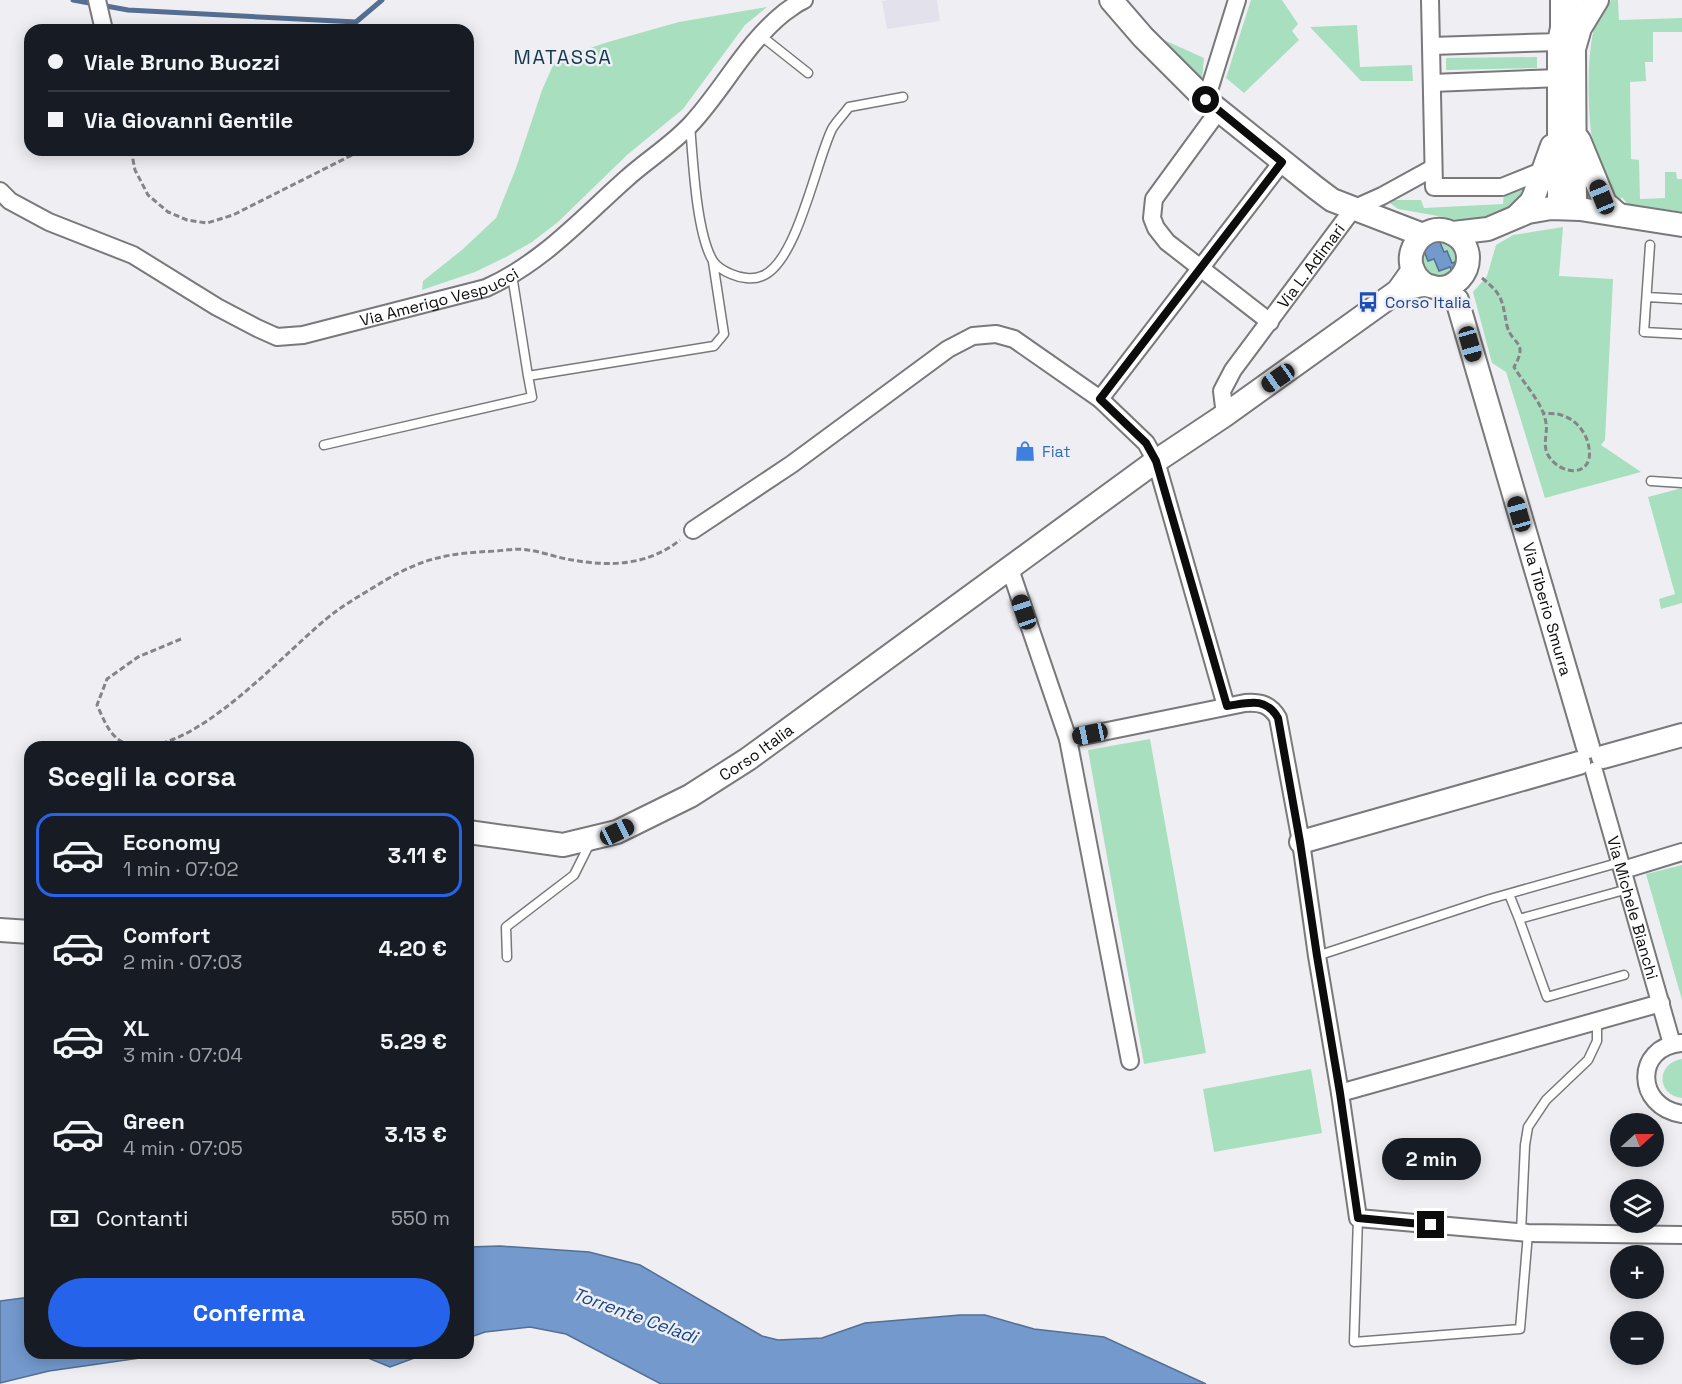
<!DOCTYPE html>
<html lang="it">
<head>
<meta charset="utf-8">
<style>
  :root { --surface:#171b24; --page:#242831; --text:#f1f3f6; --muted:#9ea1a6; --line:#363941; --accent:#2563eb }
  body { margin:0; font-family:"Space Grotesk",sans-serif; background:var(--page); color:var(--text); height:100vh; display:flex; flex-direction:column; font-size:22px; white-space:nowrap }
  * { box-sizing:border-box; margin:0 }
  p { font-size:20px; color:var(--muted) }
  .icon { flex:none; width:33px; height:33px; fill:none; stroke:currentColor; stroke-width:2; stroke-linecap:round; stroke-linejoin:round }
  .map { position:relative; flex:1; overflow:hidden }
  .details { position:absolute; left:24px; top:741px; width:450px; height:618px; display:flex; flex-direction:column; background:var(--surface); border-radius:18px; box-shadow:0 3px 15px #0003 }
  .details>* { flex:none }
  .banner { position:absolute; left:24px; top:24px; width:450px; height:132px; border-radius:18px; box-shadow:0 3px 15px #0003; display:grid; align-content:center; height:132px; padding:0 24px; background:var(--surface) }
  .needle { width:39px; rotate:69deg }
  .fabs { position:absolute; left:1610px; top:1113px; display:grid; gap:12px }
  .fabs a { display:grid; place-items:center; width:54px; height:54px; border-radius:50%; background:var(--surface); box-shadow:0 3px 15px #0003; font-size:30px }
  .end { position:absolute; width:27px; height:27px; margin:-14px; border:8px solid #0c0c0d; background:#fff; box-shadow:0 0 0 3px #fff }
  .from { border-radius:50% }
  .bubble { position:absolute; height:42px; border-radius:21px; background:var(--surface); box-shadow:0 3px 15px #0003; font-size:20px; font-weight:600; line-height:42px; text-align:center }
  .car { position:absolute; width:18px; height:36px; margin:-18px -9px; border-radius:8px; box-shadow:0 0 4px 2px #0007; background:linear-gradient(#222 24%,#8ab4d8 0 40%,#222 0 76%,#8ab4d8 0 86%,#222 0) }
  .banner b { display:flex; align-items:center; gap:21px; height:57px; font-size:22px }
  .banner b+b { border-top:2px solid var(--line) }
  .banner i { width:15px; height:15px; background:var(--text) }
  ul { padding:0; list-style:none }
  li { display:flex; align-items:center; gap:18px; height:84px; margin:0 12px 9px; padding:0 12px; border:3px solid transparent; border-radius:18px }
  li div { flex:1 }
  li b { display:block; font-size:22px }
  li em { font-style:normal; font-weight:600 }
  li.selected { border-color:var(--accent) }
  li>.icon { width:54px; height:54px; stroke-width:1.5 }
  h2 { padding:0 24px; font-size:27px; line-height:72px }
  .pay { display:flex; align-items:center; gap:15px; height:66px; padding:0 24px; font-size:22px }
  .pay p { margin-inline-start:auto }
  .action { display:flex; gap:12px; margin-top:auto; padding:12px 24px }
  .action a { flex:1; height:69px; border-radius:36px; background:var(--accent); color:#fff; font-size:24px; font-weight:600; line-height:69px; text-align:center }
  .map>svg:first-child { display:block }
  .built { fill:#e2e1ec }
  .green { fill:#a8dfbf }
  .water { fill:#7399cd; stroke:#546f93; stroke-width:1.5 }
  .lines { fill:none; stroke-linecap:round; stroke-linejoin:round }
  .stream { stroke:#546f93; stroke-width:5 }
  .lane-casing { stroke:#79797c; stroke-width:11 }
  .street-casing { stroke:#79797c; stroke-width:20 }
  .secondary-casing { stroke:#79797c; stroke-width:26 }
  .path { stroke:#858587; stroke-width:3; stroke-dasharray:6 3; stroke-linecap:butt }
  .lane { stroke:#fff; stroke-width:8 }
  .street { stroke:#fff; stroke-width:16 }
  .secondary { stroke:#fff; stroke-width:22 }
  .route { stroke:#0c0c0d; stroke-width:8 }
  .labels { text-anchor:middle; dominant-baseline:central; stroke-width:5; stroke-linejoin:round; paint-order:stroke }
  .street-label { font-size:16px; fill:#0c0c0d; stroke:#efeff3 }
  .transit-label { font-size:16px; fill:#164399; stroke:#efeff3; text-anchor:start }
  .shop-label { font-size:16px; fill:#366cbe; stroke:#efeff3; text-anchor:start }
  .water-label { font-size:18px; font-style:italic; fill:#154685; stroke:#efeff3 }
  .quarter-label { font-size:20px; letter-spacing:1.5px; fill:#123950; stroke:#efeff3 }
</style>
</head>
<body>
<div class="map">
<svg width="1682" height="1384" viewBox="0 0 1682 1384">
  <rect width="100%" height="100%" fill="#efeff3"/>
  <!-- built -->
  <path class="built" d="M888,0H937L940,21L887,29L882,1Z"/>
  <!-- green -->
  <path class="green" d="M1251,0H1282L1298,24L1292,31L1299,40L1244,93L1226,78Z
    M1611,0H1618L1619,20L1682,18V32H1653V62H1645L1646,81L1630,82L1631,159L1639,160L1640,199L1665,198V172H1676L1677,179H1682V212L1627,204L1622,197L1619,202C1608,187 1599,166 1594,148C1587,123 1586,47 1596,23C1599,15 1605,7 1611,0Z
    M767,7L745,25L683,109L627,155L558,222L532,242L506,257L475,272L422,290L423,281L463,249L496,218L516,168L542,90L554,63L563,57L608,42L679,22Z
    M1357,25L1360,67L1412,65L1413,81H1361L1310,27Z
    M1164,40L1204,58L1202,80Z
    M1537,57V68L1446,70V58Z
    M1536,182L1525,200L1475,220L1466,221L1398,209L1390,203L1395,200H1421L1424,208L1503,204L1504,192Z
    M1563,227L1559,276L1613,279L1605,440L1601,445L1641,472L1545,498L1506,372L1492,363L1473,292L1487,276L1496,245L1513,235Z
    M1428,238L1456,242L1459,273L1430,282L1417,248Z
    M1682,488V603L1661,609L1659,599L1675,594L1648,497Z
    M1150,739L1206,1053L1144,1064L1088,750Z
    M1682,865V1000L1646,874Z
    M1682,1059V1098C1656,1095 1656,1063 1682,1059Z
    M1311,1069L1322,1133L1214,1152L1203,1089Z"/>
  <!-- water -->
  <path class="water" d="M1439,240L1444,252L1447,251L1452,263L1458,261L1453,274L1450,267L1439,271L1434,259L1428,261L1422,246Z
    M500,1246L589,1252L640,1265L762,1336L778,1340L822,1338L865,1323L960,1315H985L1034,1329L1104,1337L1206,1384H661L566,1334L530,1327L485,1332L468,1338V1247Z
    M30,1297V1353H175L49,1371L0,1383V1301Z
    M356,1353H428L390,1367Z"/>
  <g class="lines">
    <!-- stream -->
    <path class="stream" d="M73,0L128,10L356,22L382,0"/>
    <!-- lane casing -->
    <g class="lane-casing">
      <path id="lane" d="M760,35L808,73
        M690,125C693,159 696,233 713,261C717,267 724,271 731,274C740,278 753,280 762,276C797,263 816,161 832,129C836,122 844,114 849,107L903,97
        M1650,245L1644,332L1682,334
        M512,275L528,376
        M1647,297L1682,299
        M324,445L532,397L528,376L714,346L724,334L713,262
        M1651,481L1682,483
        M1509,894L1519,919L1628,889
        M1519,919L1547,997L1624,975
        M1317,956L1490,899L1621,862
        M507,957L506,927L574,875L591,841
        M1358,1218L1354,1342L1520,1329L1528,1233
        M1521,1232L1525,1145L1528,1127L1546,1100L1588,1060L1597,1041V1021"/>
    </g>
    <!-- street casing -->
    <g class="street-casing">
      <g id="street">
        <path d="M97,0L104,30"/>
        <path d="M1430,0L1434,187H1502L1544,170"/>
        <path d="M1431,46L1559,42V0"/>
        <path d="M1432,83L1559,78"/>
        <path d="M1206,100L1237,0"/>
        <path d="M1219,110L1154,199L1152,218L1156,228L1167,242L1270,322"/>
        <path id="s1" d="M0,191L10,201L49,222L133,255L217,307L257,328L277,337L303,335L486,288C542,263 581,219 626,179C647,160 673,144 692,123C725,87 746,43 785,12C791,8 797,3 804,0"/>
        <path d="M1100,399L1282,162"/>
        <path id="s2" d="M1225,415L1222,391L1233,370L1353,209L1382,196L1433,168"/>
        <path d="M693,530L792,464L948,349L973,336L996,334L1014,339L1100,399L1146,443L1156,461L1226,706"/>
        <path d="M1010,569L1068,739L1130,1061"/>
        <path d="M1068,739L1245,703C1260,702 1270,704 1278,718L1301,842L1317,956L1340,1093L1358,1218L1528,1233L1682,1235"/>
        <path id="s3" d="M1594,771L1672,1044"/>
        <path d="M1623,870L1682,852"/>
        <path d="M1681,1043C1634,1047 1635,1107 1682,1114"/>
        <path d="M1340,1093L1661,1003"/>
      </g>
    </g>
    <!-- secondary casing -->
    <g class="secondary-casing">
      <g id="secondary">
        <path d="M1111,0L1143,37L1206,100L1316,188L1332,200L1423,235"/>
        <path d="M1579,140L1605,203L1619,215"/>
        <path d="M1565,208L1559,198V42L1565,14L1573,0"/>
        <path d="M1568,208L1575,199L1574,49L1580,28L1597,0"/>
        <path d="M1517,216L1531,202L1534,196L1552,146"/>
        <path d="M1453,233L1488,229L1528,212L1551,208L1580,209L1682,225"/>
        <path d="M1398,291C1406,289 1416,285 1425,285C1429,285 1434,288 1439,288C1455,288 1468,274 1468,258C1468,249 1463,240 1455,235C1423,214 1391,263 1426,285"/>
        <path id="s4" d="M1457,300L1588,747"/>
        <path d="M1603,757L1682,735"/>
        <path id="s5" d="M468,832L563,845L617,832L690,796L748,759L1156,461L1225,415L1398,291L1413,270"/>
        <path d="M1301,842L1579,763"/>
        <path d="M0,930L30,932"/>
      </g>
    </g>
    <!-- path -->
    <path class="path" d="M131,150L135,170L148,195L168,212L187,220L207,223L233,215L352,155
      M1482,278C1503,295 1502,300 1507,326C1512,345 1529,341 1514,367C1524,384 1543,403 1546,423C1548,434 1542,444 1548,455C1560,476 1594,478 1589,448C1587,433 1576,419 1561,415C1556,413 1549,414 1543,413
      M181,639L138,657L107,679L97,705C105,722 111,741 131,745C194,759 288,647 335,612C350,601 368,591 384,581C425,557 450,553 497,551C507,550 518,548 528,550C543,552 558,558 572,560C611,567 649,565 680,540"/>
    <!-- lane -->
    <use href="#lane" class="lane"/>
    <!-- street -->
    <use href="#street" class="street"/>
    <!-- secondary -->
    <use href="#secondary" class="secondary"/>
  </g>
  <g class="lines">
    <!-- route -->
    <path class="route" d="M1206,100L1282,162L1100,399L1146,443L1156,461L1227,706C1248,703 1265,696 1278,718L1300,842L1317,956L1340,1093L1358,1218L1431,1225"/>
  </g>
  <!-- icons -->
  <defs>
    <g id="bus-bare" transform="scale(1.62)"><path d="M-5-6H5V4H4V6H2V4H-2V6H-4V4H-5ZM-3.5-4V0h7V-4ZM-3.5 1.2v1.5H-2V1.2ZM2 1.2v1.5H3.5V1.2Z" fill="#1a4fb4" stroke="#efeff3" stroke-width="2.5" paint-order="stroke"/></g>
    <g id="shop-bare" transform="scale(1.62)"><path d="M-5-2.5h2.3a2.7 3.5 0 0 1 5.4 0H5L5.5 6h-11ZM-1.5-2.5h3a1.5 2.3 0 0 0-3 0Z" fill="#3f7fe0" stroke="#efeff3" stroke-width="2.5" paint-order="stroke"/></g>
  </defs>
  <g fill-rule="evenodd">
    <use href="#bus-bare" x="1368" y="302"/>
    <use href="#shop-bare" x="1025" y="451"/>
  </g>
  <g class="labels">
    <!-- street labels -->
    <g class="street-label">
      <text stroke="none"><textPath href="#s2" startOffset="178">Via L. Adimari</textPath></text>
      <text stroke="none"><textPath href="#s1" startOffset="482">Via Amerigo Vespucci</textPath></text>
      <text stroke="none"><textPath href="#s4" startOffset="322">Via Tiberio Smurra</textPath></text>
      <text stroke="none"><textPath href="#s5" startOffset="312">Corso Italia</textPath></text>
      <text stroke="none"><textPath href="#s3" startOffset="142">Via Michele Bianchi</textPath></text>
    </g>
    <!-- transit labels -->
    <g class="transit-label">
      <text x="1385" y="302">Corso Italia</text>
    </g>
    <!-- shop labels -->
    <g class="shop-label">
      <text x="1042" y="451">Fiat</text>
    </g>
    <!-- water labels -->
    <g class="water-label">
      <text transform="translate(635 1315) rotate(20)">Torrente Celadi</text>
    </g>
    <!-- quarter labels -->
    <g class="quarter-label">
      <text x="563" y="57">MATASSA</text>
    </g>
  </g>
</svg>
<div class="fabs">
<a><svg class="needle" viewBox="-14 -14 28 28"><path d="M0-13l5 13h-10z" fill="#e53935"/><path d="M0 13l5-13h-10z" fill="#9ea1a6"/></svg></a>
<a><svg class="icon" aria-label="layers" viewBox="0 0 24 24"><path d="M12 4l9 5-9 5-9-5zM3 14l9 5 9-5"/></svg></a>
<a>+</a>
<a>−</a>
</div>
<i class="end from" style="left:1206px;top:100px"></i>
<i class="end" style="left:1431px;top:1225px"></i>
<div class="bubble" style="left:1382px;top:1138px;width:99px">2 min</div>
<i class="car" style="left:1602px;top:197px;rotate:338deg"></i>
<i class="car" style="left:1470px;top:344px;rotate:164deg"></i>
<i class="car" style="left:1278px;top:378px;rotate:235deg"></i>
<i class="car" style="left:1519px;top:514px;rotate:344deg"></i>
<i class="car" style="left:1024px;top:612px;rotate:341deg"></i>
<i class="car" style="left:1090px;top:734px;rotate:258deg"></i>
<i class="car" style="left:617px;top:832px;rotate:64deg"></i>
<div class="banner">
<b><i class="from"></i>Viale Bruno Buozzi</b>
<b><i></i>Via Giovanni Gentile</b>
</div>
<section class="details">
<h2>Scegli la corsa</h2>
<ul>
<li class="selected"><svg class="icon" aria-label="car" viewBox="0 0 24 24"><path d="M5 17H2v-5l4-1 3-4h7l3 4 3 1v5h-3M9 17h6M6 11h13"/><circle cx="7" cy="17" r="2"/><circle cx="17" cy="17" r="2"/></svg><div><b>Economy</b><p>1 min · 07:02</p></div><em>3.11 €</em></li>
<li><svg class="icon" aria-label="car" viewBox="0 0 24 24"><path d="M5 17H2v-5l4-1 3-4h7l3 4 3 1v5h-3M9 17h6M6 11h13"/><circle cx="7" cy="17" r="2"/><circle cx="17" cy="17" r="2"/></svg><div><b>Comfort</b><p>2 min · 07:03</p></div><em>4.20 €</em></li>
<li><svg class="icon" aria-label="car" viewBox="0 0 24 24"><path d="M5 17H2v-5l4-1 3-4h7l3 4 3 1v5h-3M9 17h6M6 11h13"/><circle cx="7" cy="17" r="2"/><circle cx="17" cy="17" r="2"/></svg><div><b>XL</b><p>3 min · 07:04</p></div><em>5.29 €</em></li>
<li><svg class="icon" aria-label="car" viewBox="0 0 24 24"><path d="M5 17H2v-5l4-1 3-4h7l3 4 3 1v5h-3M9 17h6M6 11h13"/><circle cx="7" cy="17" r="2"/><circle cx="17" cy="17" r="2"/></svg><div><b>Green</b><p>4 min · 07:05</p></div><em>3.13 €</em></li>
</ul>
<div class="pay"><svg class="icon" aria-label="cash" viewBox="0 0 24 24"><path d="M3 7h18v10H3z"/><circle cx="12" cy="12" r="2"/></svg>Contanti<p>550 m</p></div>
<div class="action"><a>Conferma</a></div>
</section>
</div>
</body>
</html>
